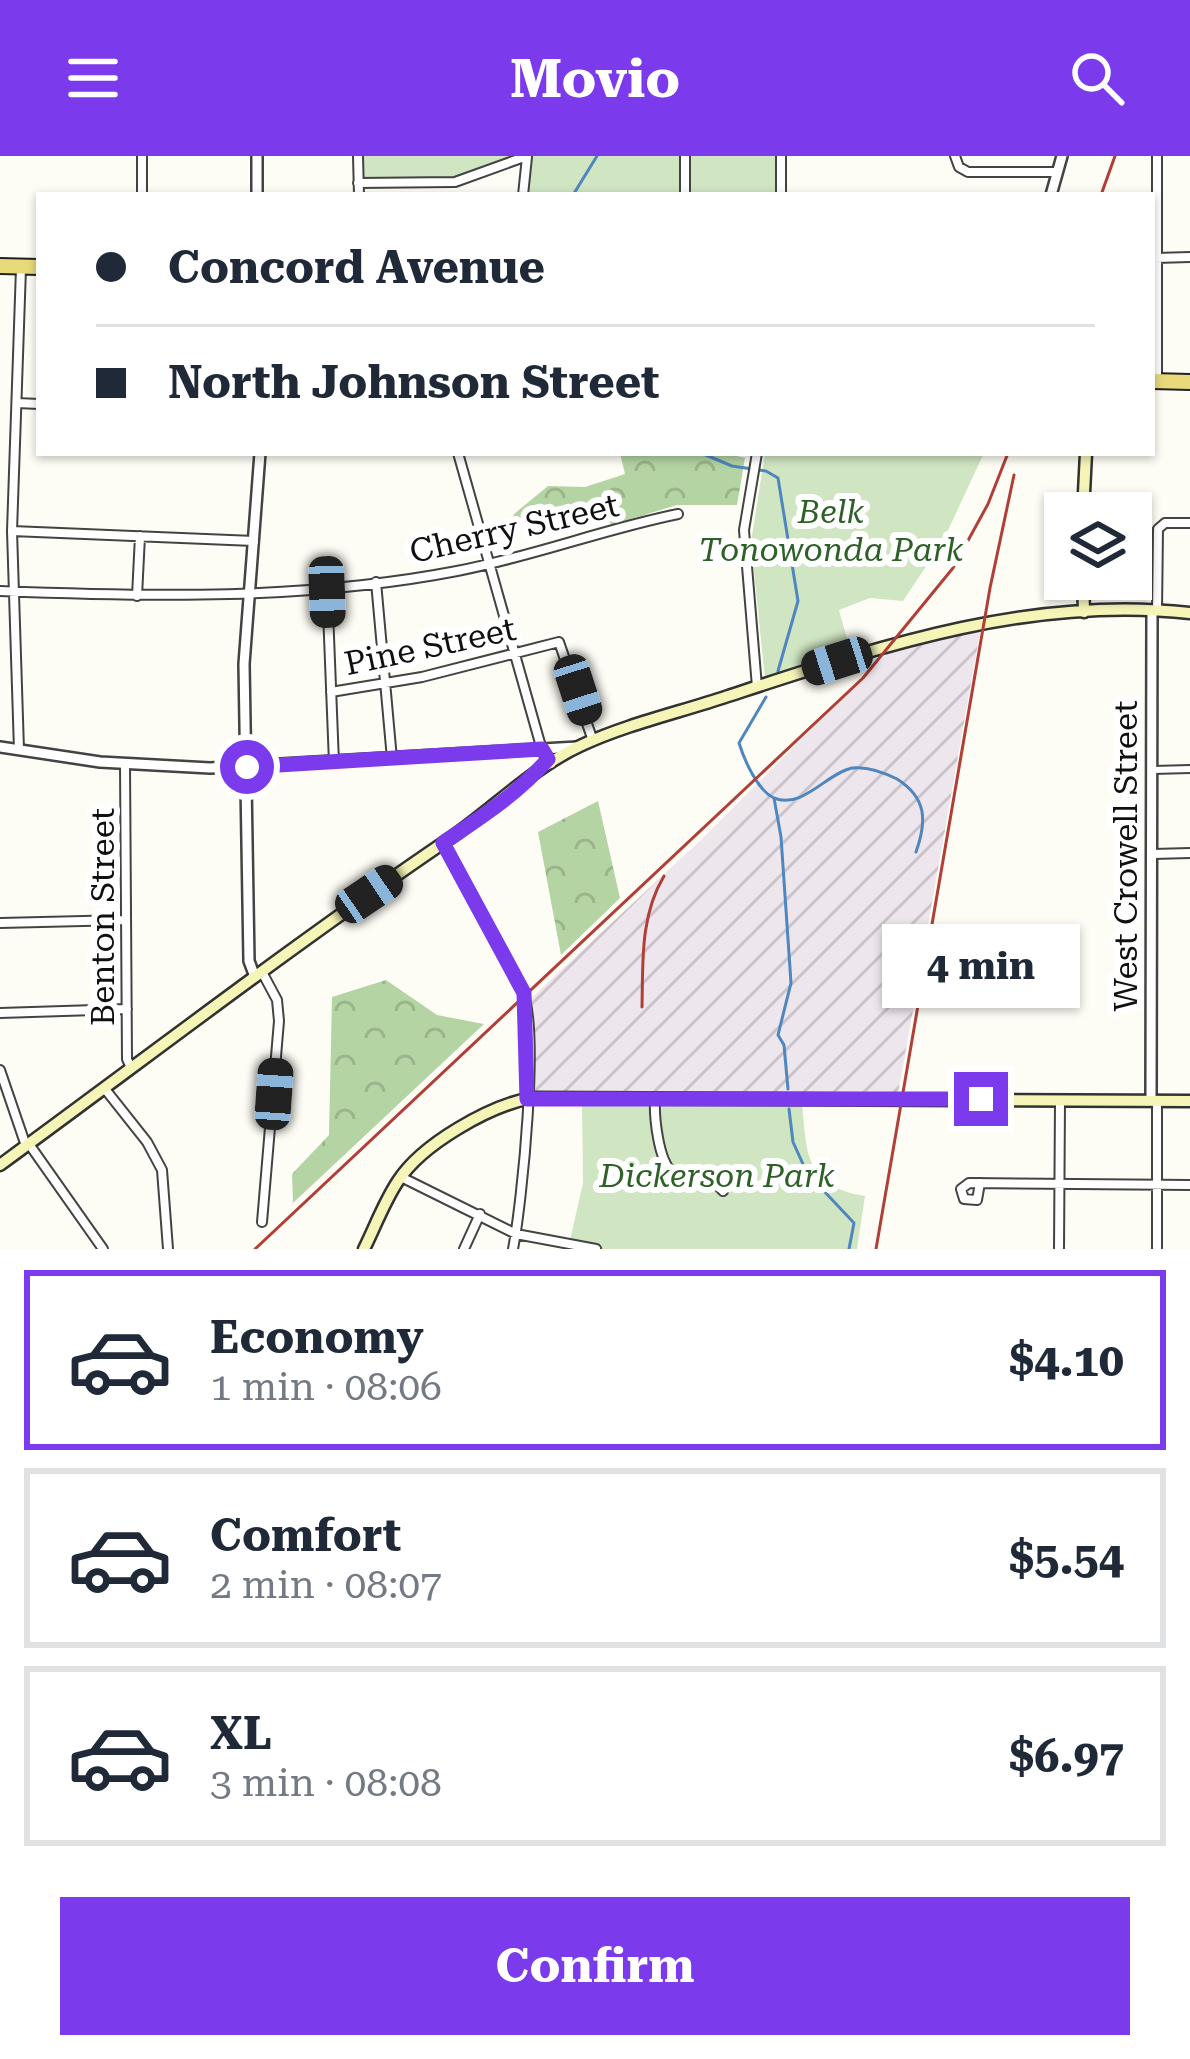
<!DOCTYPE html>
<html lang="en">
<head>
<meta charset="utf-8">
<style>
  :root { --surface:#fff; --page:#f6f6f7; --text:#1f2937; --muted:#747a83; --line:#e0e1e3; --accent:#7c3aed }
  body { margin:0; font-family:"Roboto Serif",serif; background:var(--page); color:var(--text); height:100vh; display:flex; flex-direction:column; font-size:45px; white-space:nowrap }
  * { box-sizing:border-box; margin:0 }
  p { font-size:39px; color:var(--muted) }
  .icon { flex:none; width:66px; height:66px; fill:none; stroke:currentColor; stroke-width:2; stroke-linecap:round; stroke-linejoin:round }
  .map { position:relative; height:1093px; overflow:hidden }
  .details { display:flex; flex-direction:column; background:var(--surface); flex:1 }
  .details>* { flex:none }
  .hud { position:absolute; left:36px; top:36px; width:1119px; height:264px; border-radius:0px; box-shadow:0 3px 9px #0004; display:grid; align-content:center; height:264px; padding:0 60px; background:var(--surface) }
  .tools { position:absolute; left:1044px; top:336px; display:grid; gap:24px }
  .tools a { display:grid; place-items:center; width:108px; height:108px; border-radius:0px; background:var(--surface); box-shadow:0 3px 9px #0004; font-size:60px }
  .end { position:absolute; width:54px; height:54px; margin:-27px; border:15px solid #7c3aed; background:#fff; box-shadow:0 0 0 6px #fff }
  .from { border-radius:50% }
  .bubble { position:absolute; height:84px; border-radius:0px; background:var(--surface); box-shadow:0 3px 9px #0004; font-size:39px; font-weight:700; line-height:84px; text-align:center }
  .car { position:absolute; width:36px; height:72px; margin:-36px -18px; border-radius:15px; box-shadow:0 0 9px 3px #0007; background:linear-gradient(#222 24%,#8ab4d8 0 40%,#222 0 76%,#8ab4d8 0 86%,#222 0) }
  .hud b { display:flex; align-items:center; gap:42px; height:114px; font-size:45px }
  .hud b+b { border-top:3px solid var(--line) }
  .hud i { width:30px; height:30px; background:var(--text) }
  ul { padding:21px 0 0; list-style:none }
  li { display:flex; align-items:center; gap:36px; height:180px; margin:0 24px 18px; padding:0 36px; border:6px solid var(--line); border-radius:0px }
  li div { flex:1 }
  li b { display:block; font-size:45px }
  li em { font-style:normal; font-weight:700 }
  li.selected { border-color:var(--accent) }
  li>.icon { width:108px; height:108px; stroke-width:1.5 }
  .action { display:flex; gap:24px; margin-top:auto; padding:24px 60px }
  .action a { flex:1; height:138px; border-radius:0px; background:var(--accent); color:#fff; font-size:48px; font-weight:700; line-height:138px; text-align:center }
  header { display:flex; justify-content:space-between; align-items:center; height:156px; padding:0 60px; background:var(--accent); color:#fff; font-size:54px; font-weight:700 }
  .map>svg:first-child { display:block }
  .industrial { fill:url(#industrial-furrows) }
  .forest { fill:url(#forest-crowns) }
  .park { fill:#d0e5c2 }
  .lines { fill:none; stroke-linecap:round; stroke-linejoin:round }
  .stream { stroke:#4f86be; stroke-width:3 }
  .pedestrian-casing { stroke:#434343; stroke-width:10 }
  .minor-casing { stroke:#434343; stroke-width:12 }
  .tertiary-casing { stroke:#434343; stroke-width:14 }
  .secondary-casing { stroke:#323232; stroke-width:15 }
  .primary-casing { stroke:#212121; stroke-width:18 }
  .pedestrian { stroke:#fff; stroke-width:6 }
  .minor { stroke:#fff; stroke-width:8 }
  .tertiary { stroke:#fff; stroke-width:9 }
  .secondary { stroke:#f6f5b8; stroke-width:10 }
  .primary { stroke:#e8d97b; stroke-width:14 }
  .rail { stroke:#b13f38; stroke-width:3 }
  .route { stroke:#7c3aed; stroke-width:15 }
  .labels { text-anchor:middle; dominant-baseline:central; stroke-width:12; stroke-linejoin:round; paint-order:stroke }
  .park-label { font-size:33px; font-style:italic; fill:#2e6128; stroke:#fff }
  .street-label { font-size:33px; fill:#101010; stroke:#fff }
</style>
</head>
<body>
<header><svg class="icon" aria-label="menu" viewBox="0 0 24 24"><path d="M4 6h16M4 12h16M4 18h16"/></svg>Movio<svg class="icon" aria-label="search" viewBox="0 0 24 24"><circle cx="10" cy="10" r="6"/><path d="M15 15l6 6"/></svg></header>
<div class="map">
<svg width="1190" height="1093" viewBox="0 0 1190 1093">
  <defs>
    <pattern id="industrial-furrows" width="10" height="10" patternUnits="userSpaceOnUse" patternTransform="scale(3)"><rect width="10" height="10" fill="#ede6ed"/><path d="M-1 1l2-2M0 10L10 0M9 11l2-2" fill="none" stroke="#cac4ca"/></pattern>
    <pattern id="forest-crowns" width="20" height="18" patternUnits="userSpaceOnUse" patternTransform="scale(3)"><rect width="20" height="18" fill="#b4d4a3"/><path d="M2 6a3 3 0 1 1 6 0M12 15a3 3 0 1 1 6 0" fill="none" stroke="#9ab58b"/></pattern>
  </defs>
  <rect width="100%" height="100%" fill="#fefdf5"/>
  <!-- industrial -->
  <path class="industrial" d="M981,471L898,938L532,937L529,844L704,681L891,494Z"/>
  <!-- forest -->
  <path class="forest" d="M620,297H724L745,302L737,349H677L611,369L606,354L553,356L511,370L514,358L548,330L585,331L625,318Z
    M598,645L620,742L561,799L538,676Z
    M386,824L437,859L484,868L293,1047L292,1018L329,979L332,841Z"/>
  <!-- park -->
  <path class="park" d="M360,0H525L464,23L360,25Z
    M528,0H776V39H525Z
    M765,297H984L943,385L903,445L870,442L839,454L851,497L765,523L751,386Z
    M641,946L802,948C807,999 805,1030 865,1040L857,1093H568L583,1027L582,948Z"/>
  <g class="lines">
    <!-- stream -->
    <path class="stream" d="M573,39L597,0
      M701,297L732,310L766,315L778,322L798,445L778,515
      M766,541L739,587C744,603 757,634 774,642C802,654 827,617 852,612C867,610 883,616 897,623C927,642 927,665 916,696
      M774,642L781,681L791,827L778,879L784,889L788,933
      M789,953L793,986L807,1017L854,1067L849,1093"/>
    <!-- pedestrian casing -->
    <g class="pedestrian-casing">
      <path id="pedestrian" d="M1153,614L1190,613"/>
    </g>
    <!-- minor casing -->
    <g class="minor-casing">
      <path id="minor" d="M358,0L359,39
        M781,0V39
        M955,0L959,11L968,16H1057
        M358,27L455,26L527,0
        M142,39V0
        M523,39L527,1
        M685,39V0
        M1156,102L1190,101
        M1157,226V0
        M17,247L39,248
        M458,297L540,587L551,608
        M12,375L254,385
        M376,426L392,603
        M327,430L334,607
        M0,435C151,441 307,444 457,415C531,401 604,373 678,358
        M137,440L140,380
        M1157,455L1158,373L1165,367H1190
        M757,531L744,374L757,297
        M331,536L422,521L559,486L593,585
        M19,594L12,375L21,112
        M125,608L127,903L131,912
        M443,687C466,737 498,785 522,834C540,872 522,1046 513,1093
        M1153,698L1190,697
        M0,767L125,764
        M262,816L277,844L279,865L262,1066
        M0,857L127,853
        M0,914L26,990
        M105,933L147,986L162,1014L168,1093
        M655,942C654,960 658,1005 673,1017C682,1024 701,1022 711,1022L723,1035
        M29,988L103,1093
        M401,1021L516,1078L596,1093
        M980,1027L977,1044L964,1043L961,1033L969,1027L1190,1029
        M464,1093L480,1058
        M1059,1093L1060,945
        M1157,1093V945"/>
    </g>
    <!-- tertiary casing -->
    <g class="tertiary-casing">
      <path id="tertiary" d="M257,0V39
        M1051,39L1062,0
        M0,591L100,606L210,612L577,591
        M255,821L249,805L244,508L260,297
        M1151,944L1152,455"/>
    </g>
    <!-- secondary casing -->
    <g class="secondary-casing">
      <path id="secondary" d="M1083,357L1086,297
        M1083,423L1084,456
        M0,1009C149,900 296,787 449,683C493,653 533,611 582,589C627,568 681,556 728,540C878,491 1030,439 1190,457
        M364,1093C375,1071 384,1046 398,1025C422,988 489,950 531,942L1190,945"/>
    </g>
    <!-- primary casing -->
    <g class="primary-casing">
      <path id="primary" d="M0,110L39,111
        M1152,225L1190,226"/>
    </g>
    <!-- pedestrian -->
    <use href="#pedestrian" class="pedestrian"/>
    <!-- minor -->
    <use href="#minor" class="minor"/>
    <!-- tertiary -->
    <use href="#tertiary" class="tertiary"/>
    <!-- secondary -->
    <use href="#secondary" class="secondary"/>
    <!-- primary -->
    <use href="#primary" class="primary"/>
    <!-- rail -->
    <path class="rail" d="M1101,39L1115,0
      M642,851C643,806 640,760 664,720
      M255,1093L863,522L953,412L988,348L1008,297
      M876,1093L990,432L1014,319"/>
  </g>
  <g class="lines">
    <!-- route -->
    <path class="route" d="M247,611L542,593L548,603C519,637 480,662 443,687L524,837L527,943H981"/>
  </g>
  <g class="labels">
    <!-- park labels -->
    <g class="park-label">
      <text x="831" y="355">Belk<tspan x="831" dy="38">Tonowonda Park</tspan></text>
      <text x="717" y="1019">Dickerson Park</text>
    </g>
    <!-- street labels -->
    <g class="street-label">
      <text transform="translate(514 372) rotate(-13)">Cherry Street</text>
      <text transform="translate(430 490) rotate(-12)">Pine Street</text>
      <text transform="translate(1125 700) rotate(-90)">West Crowell Street</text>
      <text transform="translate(102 761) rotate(-90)">Benton Street</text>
    </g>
  </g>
</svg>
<div class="tools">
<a><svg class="icon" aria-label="layers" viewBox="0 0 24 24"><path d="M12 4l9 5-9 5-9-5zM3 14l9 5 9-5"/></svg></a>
</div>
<i class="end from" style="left:247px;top:611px"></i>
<i class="end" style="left:981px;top:943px"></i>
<div class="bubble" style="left:882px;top:768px;width:198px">4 min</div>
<i class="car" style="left:327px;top:436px;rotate:178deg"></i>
<i class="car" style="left:837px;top:505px;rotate:252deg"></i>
<i class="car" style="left:578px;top:534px;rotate:162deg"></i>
<i class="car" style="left:369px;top:738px;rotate:56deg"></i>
<i class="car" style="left:274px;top:938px;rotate:4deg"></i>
<div class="hud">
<b><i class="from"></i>Concord Avenue</b>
<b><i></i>North Johnson Street</b>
</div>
</div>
<section class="details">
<ul>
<li class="selected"><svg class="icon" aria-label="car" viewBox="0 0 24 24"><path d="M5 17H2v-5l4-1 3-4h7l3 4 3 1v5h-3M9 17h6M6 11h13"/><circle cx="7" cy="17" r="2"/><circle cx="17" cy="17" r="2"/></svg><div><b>Economy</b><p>1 min · 08:06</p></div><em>$4.10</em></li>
<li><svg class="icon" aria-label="car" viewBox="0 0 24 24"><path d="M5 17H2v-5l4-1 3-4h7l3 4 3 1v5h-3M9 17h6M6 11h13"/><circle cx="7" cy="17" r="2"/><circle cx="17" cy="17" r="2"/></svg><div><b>Comfort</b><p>2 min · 08:07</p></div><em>$5.54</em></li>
<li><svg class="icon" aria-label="car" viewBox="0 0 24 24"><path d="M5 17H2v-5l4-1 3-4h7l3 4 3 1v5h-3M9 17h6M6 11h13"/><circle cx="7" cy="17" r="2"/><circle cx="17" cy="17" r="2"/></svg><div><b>XL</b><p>3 min · 08:08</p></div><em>$6.97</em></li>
</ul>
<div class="action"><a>Confirm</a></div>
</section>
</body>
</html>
